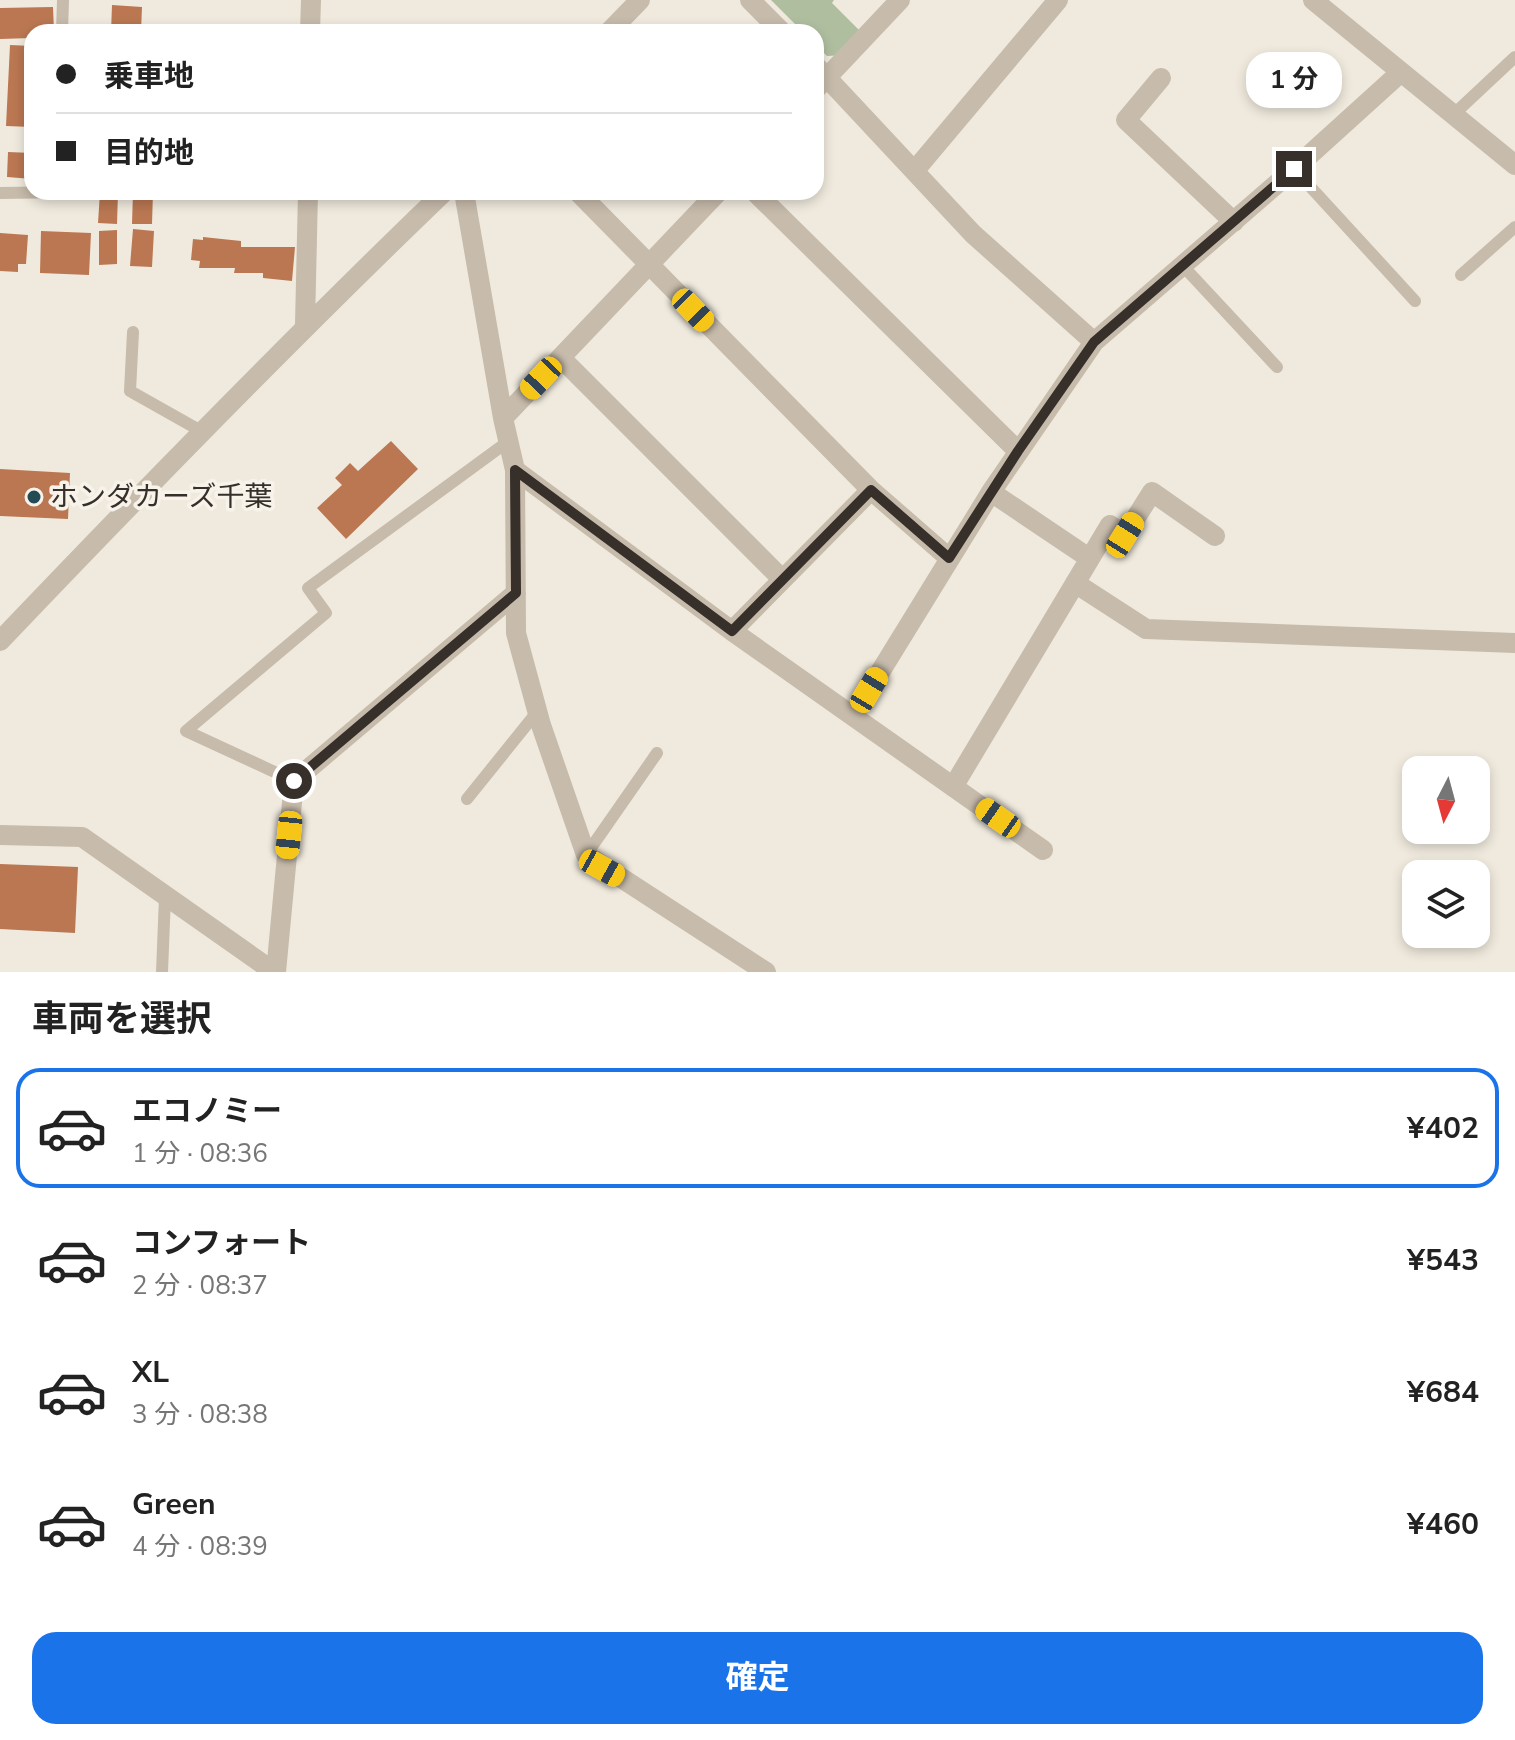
<!DOCTYPE html>
<html lang="ja">
<head>
<meta charset="utf-8">
<style>
  :root { --surface:#fff; --page:#f6f6f6; --text:#222; --muted:#767676; --line:#e0e0e0; --accent:#1a73e8 }
  body { margin:0; font-family:"Nunito Sans","Noto Sans JP",sans-serif; background:var(--page); color:var(--text); height:100vh; display:flex; flex-direction:column; font-size:30px; white-space:nowrap }
  * { box-sizing:border-box; margin:0 }
  p { font-size:26px; color:var(--muted) }
  .icon { flex:none; width:44px; height:44px; fill:none; stroke:currentColor; stroke-width:2; stroke-linecap:round; stroke-linejoin:round }
  .map { position:relative; height:972px; overflow:hidden }
  .sheet { display:flex; flex-direction:column; background:var(--surface); flex:1 }
  .sheet>* { flex:none }
  .hud { position:absolute; left:24px; top:24px; width:800px; height:176px; border-radius:24px; box-shadow:0 4px 12px #0003; display:grid; align-content:center; height:176px; padding:0 32px; background:var(--surface) }
  .needle { width:52px; rotate:186deg }
  .tools { position:absolute; left:1402px; top:756px; display:grid; gap:16px }
  .tools a { display:grid; place-items:center; width:88px; height:88px; border-radius:16px; background:var(--surface); box-shadow:0 4px 12px #0003; font-size:40px }
  .end { position:absolute; width:36px; height:36px; margin:-18px; border:10px solid #362f2a; background:#fff; box-shadow:0 0 0 4px #fff }
  .from { border-radius:50% }
  .bubble { position:absolute; height:56px; border-radius:24px; background:var(--surface); box-shadow:0 4px 12px #0003; font-size:26px; font-weight:700; line-height:56px; text-align:center }
  .car { position:absolute; width:24px; height:48px; margin:-24px -12px; border-radius:10px; box-shadow:0 0 6px 2px #0007; background:linear-gradient(#f5c518 24%,#345 0 40%,#f5c518 0 76%,#345 0 86%,#f5c518 0) }
  .hud b { display:flex; align-items:center; gap:28px; height:76px; font-size:30px }
  .hud b+b { border-top:2px solid var(--line) }
  .hud i { width:20px; height:20px; background:var(--text) }
  ul { padding:0; list-style:none }
  li { display:flex; align-items:center; gap:24px; height:120px; margin:0 16px 12px; padding:0 16px; border:4px solid transparent; border-radius:24px }
  li div { flex:1 }
  li b { display:block; font-size:30px }
  li em { font-style:normal; font-weight:700 }
  li.current { border-color:var(--accent) }
  li>.icon { width:72px; height:72px; stroke-width:1.5 }
  h2 { padding:0 32px; font-size:36px; line-height:96px }
  .cta { display:flex; gap:16px; margin-top:auto; padding:16px 32px }
  .cta a { flex:1; height:92px; border-radius:24px; background:var(--accent); color:#fff; font-size:32px; font-weight:700; line-height:92px; text-align:center }
  .map>svg:first-child { display:block }
  .green { fill:#b0bea0 }
  .building { fill:#ba7752 }
  .lines { fill:none; stroke-linecap:round; stroke-linejoin:round }
  .lane { stroke:#c7bbab; stroke-width:12 }
  .street { stroke:#c7bbab; stroke-width:20 }
  .route { stroke:#362f2a; stroke-width:10 }
  .poi-dot { fill:#234b53; stroke:#f8f3ea; stroke-width:3 }
  .labels { text-anchor:middle; dominant-baseline:central; stroke-width:7; stroke-linejoin:round; paint-order:stroke }
  .poi-label { font-size:28px; fill:#362f2a; stroke:#f8f3ea; text-anchor:start }
</style>
</head>
<body>
<div class="map">
<svg width="1515" height="972" viewBox="0 0 1515 972">
  <rect width="100%" height="100%" fill="#f0eade"/>
  <!-- green -->
  <path class="green" d="M771,0H834L832,3L862,33L845,55L827,56L816,45V32H803Z"/>
  <!-- building -->
  <path class="building" d="M112,5L142,7L141,32H111Z
    M53,7L54,32H32V38L0,39V8Z
    M10,45L32,46V127L6,126Z
    M8,152L32,153V179L7,177Z
    M100,192H118L117,224L98,223Z
    M133,192H153L152,224H132Z
    M133,229L154,231L152,267L130,266Z
    M117,230V264L99,265V231Z
    M41,231L91,233L89,275L40,273Z
    M0,233L28,235L26,264H18V272L0,271Z
    M203,237L241,241V247H295L292,281L263,278V273H234L235,268H199L200,261L191,260L193,239L203,240Z
    M391,441L418,469L346,539L317,508L342,485L335,478L350,463L358,471Z
    M0,469L70,473L68,519L0,516Z
    M0,864L78,867L75,933L0,929Z"/>
  <g class="lines">
    <!-- lane -->
    <path class="lane" d="M62,32L63,0
      M1453,115L1515,57
      M1294,169L1415,301
      M0,193L72,192
      M1183,266L1277,367
      M1461,275L1515,227
      M133,332L130,391L201,431
      M294,781L186,731L326,613L308,588L510,440
      M467,799L537,712
      M586,855L657,753
      M162,972L165,897"/>
    <!-- street -->
    <path class="street" d="M750,0L782,32
      M1313,0L1515,165
      M310,32L311,0
      M609,32L640,0
      M816,66L973,234L1094,342
      M1161,78L1126,120L1234,222
      M816,89L900,0
      M916,169L1058,0
      M464,192L503,418L515,470L516,633L541,725L586,855L766,972
      M578,192L871,490L949,558
      M755,192L1018,451
      M305,325L308,192
      M561,358L782,579
      M503,418L718,192
      M515,470L732,631L1043,850
      M991,492L1089,558
      M1075,583L1146,629L1515,643
      M732,631L871,490
      M0,641C145,489 292,338 444,192
      M853,716L991,492L1094,342L1294,169L1400,73
      M953,787L1110,525L1125,535L1152,492L1215,536
      M0,835L82,837L274,972
      M276,972L294,781L516,593"/>
  </g>
  <g class="lines">
    <!-- route -->
    <path class="route" d="M294,781L516,593L515,470L732,631L871,490L949,558L1018,451L1094,342L1294,169"/>
  </g>
  <!-- markers -->
  <circle class="poi-dot" cx="34" cy="497" r="8"/>
  <g class="labels">
    <!-- poi labels -->
    <g class="poi-label">
      <text x="50" y="497">ホンダカーズ千葉</text>
    </g>
  </g>
</svg>
<div class="tools">
<a><svg class="needle" viewBox="-14 -14 28 28"><path d="M0-13l5 13h-10z" fill="#e53935"/><path d="M0 13l5-13h-10z" fill="#767676"/></svg></a>
<a><svg class="icon" aria-label="layers" viewBox="0 0 24 24"><path d="M12 4l9 5-9 5-9-5zM3 14l9 5 9-5"/></svg></a>
</div>
<i class="end from" style="left:294px;top:781px"></i>
<i class="end" style="left:1294px;top:169px"></i>
<div class="bubble" style="left:1246px;top:52px;width:96px">1 分</div>
<i class="car" style="left:693px;top:310px;rotate:136deg"></i>
<i class="car" style="left:541px;top:378px;rotate:223deg"></i>
<i class="car" style="left:1125px;top:535px;rotate:32deg"></i>
<i class="car" style="left:869px;top:690px;rotate:31deg"></i>
<i class="car" style="left:998px;top:818px;rotate:305deg"></i>
<i class="car" style="left:289px;top:835px;rotate:186deg"></i>
<i class="car" style="left:602px;top:868px;rotate:119deg"></i>
<div class="hud">
<b><i class="from"></i>乗車地</b>
<b><i></i>目的地</b>
</div>
</div>
<section class="sheet">
<h2>車両を選択</h2>
<ul>
<li class="current"><svg class="icon" aria-label="car" viewBox="0 0 24 24"><path d="M5 17H2v-5l4-1 3-4h7l3 4 3 1v5h-3M9 17h6M6 11h13"/><circle cx="7" cy="17" r="2"/><circle cx="17" cy="17" r="2"/></svg><div><b>エコノミー</b><p>1 分 · 08:36</p></div><em>¥402</em></li>
<li><svg class="icon" aria-label="car" viewBox="0 0 24 24"><path d="M5 17H2v-5l4-1 3-4h7l3 4 3 1v5h-3M9 17h6M6 11h13"/><circle cx="7" cy="17" r="2"/><circle cx="17" cy="17" r="2"/></svg><div><b>コンフォート</b><p>2 分 · 08:37</p></div><em>¥543</em></li>
<li><svg class="icon" aria-label="car" viewBox="0 0 24 24"><path d="M5 17H2v-5l4-1 3-4h7l3 4 3 1v5h-3M9 17h6M6 11h13"/><circle cx="7" cy="17" r="2"/><circle cx="17" cy="17" r="2"/></svg><div><b>XL</b><p>3 分 · 08:38</p></div><em>¥684</em></li>
<li><svg class="icon" aria-label="car" viewBox="0 0 24 24"><path d="M5 17H2v-5l4-1 3-4h7l3 4 3 1v5h-3M9 17h6M6 11h13"/><circle cx="7" cy="17" r="2"/><circle cx="17" cy="17" r="2"/></svg><div><b>Green</b><p>4 分 · 08:39</p></div><em>¥460</em></li>
</ul>
<div class="cta"><a>確定</a></div>
</section>
</body>
</html>
